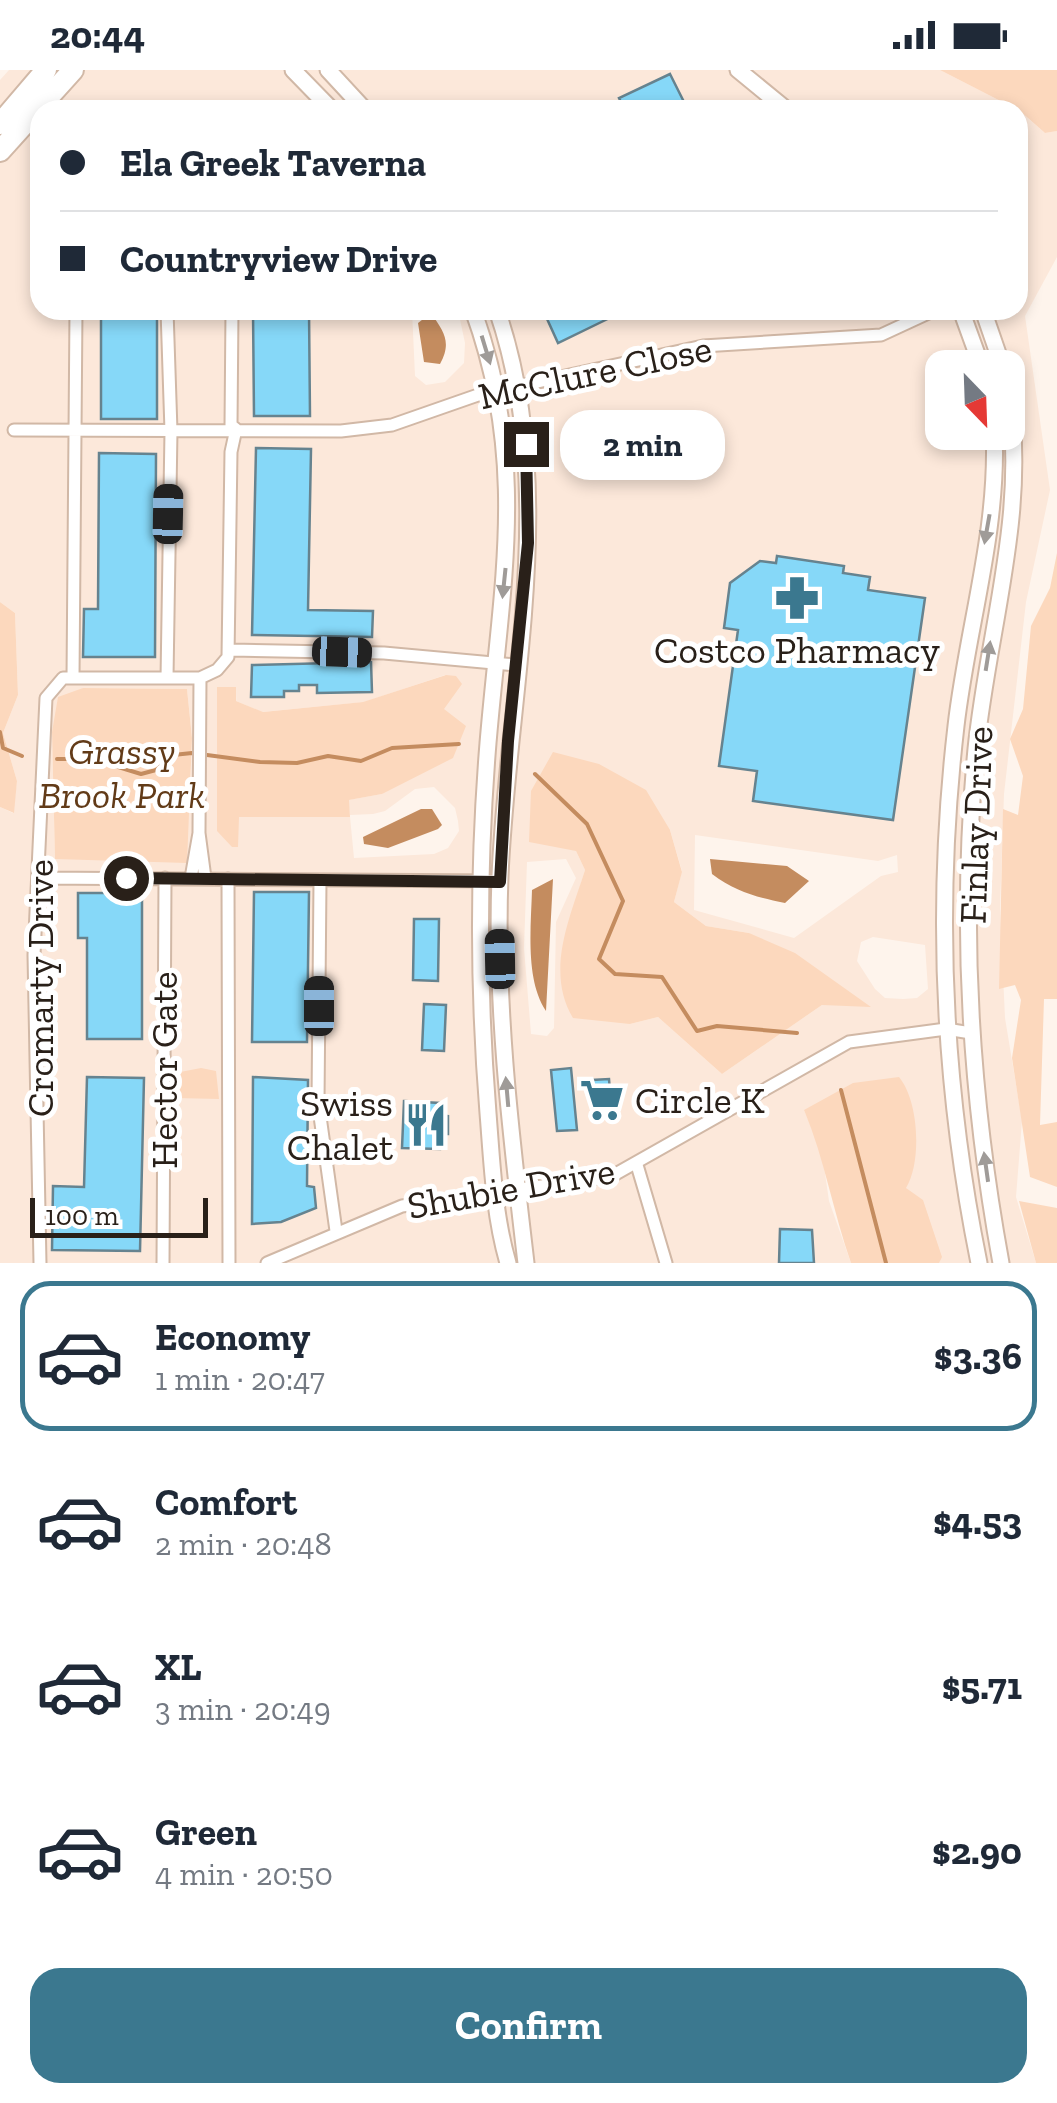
<!DOCTYPE html>
<html lang="en">
<head>
<meta charset="utf-8">
<style>
  :root { --surface:#fff; --page:#f2f2f3; --text:#1f2937; --muted:#747a83; --line:#e0e1e3; --accent:#3b788f }
  body { margin:0; font-family:"Zilla Slab",serif; background:var(--page); color:var(--text); height:100vh; display:flex; flex-direction:column; font-size:38px; white-space:nowrap }
  * { box-sizing:border-box; margin:0 }
  p { font-size:32px; color:var(--muted) }
  .icon { flex:none; width:55px; height:55px; fill:none; stroke:currentColor; stroke-width:2; stroke-linecap:round; stroke-linejoin:round }
  .map { position:relative; height:1193px; overflow:hidden }
  .side { display:flex; flex-direction:column; background:var(--surface); flex:1 }
  .side>* { flex:none }
  .banner { position:absolute; left:30px; top:30px; width:998px; height:220px; border-radius:30px; box-shadow:0 5px 15px #0003; display:grid; align-content:center; height:220px; padding:0 30px; background:var(--surface) }
  .needle { width:65px; rotate:157deg }
  .controls { position:absolute; left:925px; top:280px; display:grid; gap:20px }
  .controls a { display:grid; place-items:center; width:100px; height:100px; border-radius:20px; background:var(--surface); box-shadow:0 5px 15px #0003; font-size:50px }
  .scale { position:absolute; left:30px; bottom:25px; width:178px; box-sizing:border-box; padding-left:10px; border:5px solid #292019; border-top:0; font-size:28px; line-height:35px; white-space:nowrap; color:#292019; -webkit-text-stroke:8px #fff; paint-order:stroke }
  .end { position:absolute; width:45px; height:45px; margin:-22px; border:12px solid #292019; background:#fff; box-shadow:0 0 0 5px #fff }
  .from { border-radius:50% }
  .bubble { position:absolute; height:70px; border-radius:30px; background:var(--surface); box-shadow:0 5px 15px #0003; font-size:32px; font-weight:800; line-height:70px; text-align:center }
  .car { position:absolute; width:30px; height:60px; margin:-30px -15px; border-radius:12px; box-shadow:0 0 8px 2px #0007; background:linear-gradient(#222 24%,#8ab4d8 0 40%,#222 0 76%,#8ab4d8 0 86%,#222 0) }
  .banner b { display:flex; align-items:center; gap:35px; height:95px; font-size:38px }
  .banner b+b { border-top:2px solid var(--line) }
  .banner i { width:25px; height:25px; background:var(--text) }
  ul { padding:18px 0 0; list-style:none }
  li { display:flex; align-items:center; gap:30px; height:150px; margin:0 20px 15px; padding:0 10px; border:5px solid transparent; border-radius:30px }
  li div { flex:1 }
  li b { display:block; font-size:38px }
  li em { font-style:normal; font-weight:800 }
  li.selected { border-color:var(--accent) }
  li>.icon { width:90px; height:90px; stroke-width:1.5 }
  .primary-button { display:flex; gap:20px; margin-top:auto; padding:20px 30px }
  .primary-button a { flex:1; height:115px; border-radius:30px; background:var(--accent); color:#fff; font-size:40px; font-weight:800; line-height:115px; text-align:center }
  .status { display:flex; justify-content:space-between; align-items:center; height:70px; padding:0 50px; background:var(--surface); direction:ltr }
  .status svg { height:28px; fill:currentColor }
  .map>svg:first-child { display:block }
  .built { fill:#fce8da; fill-rule:evenodd }
  .green { fill:#fcd8bd }
  .water { fill:#c48c5f }
  .lines { fill:none; stroke-linecap:round; stroke-linejoin:round }
  .stream { stroke:#c48c5f; stroke-width:4 }
  .building { fill:#86d8f8; stroke:#66838f; stroke-width:2.5 }
  .street-casing { stroke:#d1b8a6; stroke-width:15 }
  .secondary-casing { stroke:#d1b8a6; stroke-width:19 }
  .highway-casing { stroke:#d1b8a6; stroke-width:24 }
  .street { stroke:#fff; stroke-width:11 }
  .secondary { stroke:#fff; stroke-width:15 }
  .highway { stroke:#fff; stroke-width:20 }
  .oneway { fill:#9f9b98 }
  .route { stroke:#292019; stroke-width:12 }
  .labels { text-anchor:middle; dominant-baseline:central; stroke-width:10; stroke-linejoin:round; paint-order:stroke }
  .street-label { font-size:38px; fill:#292019; stroke:#fff }
  .poi-label { font-size:38px; fill:#292019; stroke:#fff }
  .park-label { font-size:38px; font-style:italic; fill:#623b18; stroke:#fff }
</style>
</head>
<body>
<div class="status"><b>20:44</b><svg viewBox="0 0 49 12"><path d="M0 12V9h3v3zM5 12V6h3v6zM10 12V3h3v9zM15 12V0h3v12zM26 1h20v11H26zM47 4h2v5h-2z"/></svg></div>
<div class="map">
<svg width="1057" height="1193" viewBox="0 0 1057 1193">
  <rect width="100%" height="100%" fill="#fef4ec"/>
  <!-- built -->
  <path class="built" d="M9,0H940L1020,41L1045,63L1057,61V187L1025,246L1050,420L1026,532L1004,724L1000,839L1005,948L1022,1051L1016,1127L1036,1193H939L941,1187L906,1118L804,1040L822,1082L829,1131L851,1193H0V737L13,743L17,711L3,663L18,625L15,543L0,532V10ZM40,40H1018V240H458L465,273L464,293L445,312L426,315L415,306L412,240H40ZM942,298H1008V362H942ZM445,605L444,639L382,724L348,730L350,745L373,744L385,741L415,719L434,717L455,738L458,751L459,761L448,778L434,784L354,788L350,747H238V776L236,617V631L262,642L364,632ZM83,618L187,619L192,668L190,742L55,789L52,662ZM670,760L682,801L674,832L706,856L749,863L822,935L722,1004L658,947L630,954L578,823L585,800L576,781ZM695,765L878,791L897,785L898,802L881,806L794,868L694,840ZM566,789L576,808L556,852L554,958L547,966L531,964L524,878L527,792ZM873,867L925,875L928,919L917,928L903,929L885,928L875,919L857,891L861,872Z"/>
  <!-- green -->
  <path class="green" d="M940,0H1057V61L1045,63L1020,41Z
    M1057,483V929H1044L1040,1055L1057,1052V1117L1030,1107L1012,988L1021,930L1015,915L999,919L1003,739L1018,745L1023,706L1010,669L1023,639L1031,556L1050,518Z
    M0,532L15,543L18,625L3,663L17,711L14,743L0,737Z
    M446,605L456,606L462,614L444,639L466,656L453,688L382,724L349,730L350,747H239L238,777H232L217,761V617H236V631L263,642L363,632Z
    M83,618L187,619L192,668L187,793L55,789L52,662L58,627Z
    M553,682L599,694L646,720L670,760L682,802L674,832L706,856L749,863L795,883L871,937L822,935L722,1004L658,947L630,954L573,948C545,901 570,848 585,800L576,781L529,772L531,721Z
    M201,998L216,1001L219,1029L175,1028V1003Z
    M899,1007C919,1031 922,1092 906,1118L923,1130L942,1187L939,1193H851C833,1142 825,1090 804,1040L853,1013Z
    M1019,1131L1057,1138V1193H1036Z"/>
  <!-- water -->
  <path class="water" d="M431,243C444,262 452,272 440,294L424,292L418,253Z
    M421,739H432L442,755L438,759L388,778L364,774L363,767Z
    M710,789L787,796L809,811L785,833C756,827 736,822 712,804Z
    M553,809L546,941C525,910 531,857 532,820Z"/>
  <g class="lines">
    <!-- stream -->
    <path class="stream" d="M0,662L3,678L22,686
      M57,689H92L141,704L156,700L173,685L192,683L260,692L297,693L328,686L361,691L392,678L459,674
      M535,704L587,754L623,831L599,889L615,904L662,907L697,961L717,956L797,963
      M841,1020L886,1193"/>
  </g>
  <!-- building -->
  <path class="building" d="M670,4L688,40H625L619,28Z
    M101,240H157V349H101Z
    M253,240H309L310,346H254Z
    M543,240H626L558,273Z
    M256,378L311,379L308,540L373,541L372,567L252,565Z
    M99,383L156,384L155,587H83L84,539H98Z
    M777,486L844,496L843,503L870,507L868,520L925,528L893,750L753,731L757,701L719,696L738,560L724,558L730,513L760,491L776,493Z
    M371,592L372,622L317,623V615H299V621H284V627H251L252,595Z
    M254,822H309L307,972H252Z
    M78,823H142V969H87V868H78Z
    M414,849H439L438,911L413,910Z
    M424,934L446,935L444,981L422,980Z
    M571,998L577,1060L557,1061L551,1000Z
    M87,1007L144,1008L140,1181L52,1180L53,1116L84,1117Z
    M253,1007L308,1010L307,1116L314,1117L316,1138L281,1152L252,1154Z
    M609,1009L612,1047L595,1048L592,1010Z
    M404,1031L440,1033L439,1045L448,1046V1064H441L440,1079L402,1078Z
    M780,1159L812,1160L814,1193H779Z"/>
  <g class="lines">
    <!-- street casing -->
    <g class="street-casing">
      <path id="street" d="M167,240L171,361L167,608
        M14,360L341,361L392,355L478,325L703,276L881,265L935,240
        M231,580L384,583L516,595
        M73,608L76,240
        M200,608L199,763L205,808
        M39,808L500,811
        M191,808L199,763
        M228,809L229,1193
        M320,811L318,1032L336,1161
        M637,1095L666,1193
        M40,1193L34,885L46,628L63,608H200L217,600L228,587L231,382L236,359L231,355L232,240
        M163,1193L165,808
        M267,1193L402,1136L612,1106L849,972L946,959L971,963"/>
    </g>
    <!-- secondary casing -->
    <g class="secondary-casing">
      <path id="secondary" d="M293,0L332,40
        M328,0L365,40
        M738,0L787,40
        M473,240C529,393 501,517 488,673C478,796 478,920 488,1043C492,1093 494,1145 508,1193
        M497,240C560,423 508,618 500,806C495,936 511,1065 526,1193
        M961,240L982,298
        M983,240L1003,298
        M979,1193C943,1016 935,836 956,656C967,559 999,460 994,362
        M1001,1193C970,1025 960,850 976,679C988,559 1029,441 1008,319"/>
    </g>
    <!-- highway casing -->
    <g class="highway-casing">
      <path id="highway" d="M0,54L46,0
        M0,81L73,0"/>
    </g>
    <!-- street -->
    <use href="#street" class="street"/>
    <!-- secondary -->
    <use href="#secondary" class="secondary"/>
    <!-- highway -->
    <use href="#highway" class="highway"/>
  </g>
  <!-- one-way arrows -->
  <defs><path id="oneway-solid" d="M-6-.8H1V-3.2L6.5 0L1 3.2V.8H-6Z" transform="scale(2.5)"/></defs>
  <g class="oneway">
    <use href="#oneway-solid" transform="translate(486 280) rotate(73)"/>
    <use href="#oneway-solid" transform="translate(987 459) rotate(100)"/>
    <use href="#oneway-solid" transform="translate(504 513) rotate(96)"/>
    <use href="#oneway-solid" transform="translate(988 586) rotate(-81)"/>
    <use href="#oneway-solid" transform="translate(507 1022) rotate(-95)"/>
    <use href="#oneway-solid" transform="translate(986 1097) rotate(-98)"/>
  </g>
  <g class="lines">
    <!-- route -->
    <path class="route" d="M126,808L500,812L508,671L528,473L526,374"/>
  </g>
  <!-- icons -->
  <defs>
    <g id="pharmacy-bare" transform="scale(3.45)"><path d="M-2-6h4v4h4v4h-4v4h-4v-4h-4v-4h4Z" fill="#3b788f" stroke="#fff" stroke-width="2.5" paint-order="stroke"/></g>
    <g id="supermarket-bare" transform="scale(3.45)"><path d="M-6-5.5h2.5l.6 2H6L4.5 2H-2.5L-4.4-4H-6ZM-1.5 3.2a1.3 1.3 0 1 0 .1 0ZM3 3.2a1.3 1.3 0 1 0 .1 0Z" fill="#3b788f" stroke="#fff" stroke-width="2.5" paint-order="stroke"/></g>
    <g id="restaurant-bare" transform="scale(3.45)"><path d="M-5-6h1v4h1v-4h1v4h1v-4h1v5L-1.5 .5V6h-2V.5L-5-1ZM5-6V6H3V1.5H1.5Q1.5-4 5-6Z" fill="#3b788f" stroke="#fff" stroke-width="2.5" paint-order="stroke"/></g>
  </defs>
  <g fill-rule="evenodd">
    <use href="#pharmacy-bare" x="797" y="528"/>
    <use href="#supermarket-bare" x="602" y="1030"/>
    <use href="#restaurant-bare" x="426" y="1055"/>
  </g>
  <g class="labels">
    <!-- street labels -->
    <g class="street-label">
      <text transform="translate(595 302) rotate(-12)">McClure Close</text>
      <text transform="translate(976 755) rotate(-88)">Finlay Drive</text>
      <text transform="translate(40 918) rotate(-90)">Cromarty Drive</text>
      <text transform="translate(164 1000) rotate(-90)">Hector Gate</text>
      <text transform="translate(511 1118) rotate(-10)">Shubie Drive</text>
    </g>
    <!-- poi labels -->
    <g class="poi-label">
      <text x="797" y="580">Costco Pharmacy</text>
      <text x="635" y="1030" text-anchor="start">Circle K</text>
      <text x="393" y="1033" text-anchor="end">Swiss<tspan x="393" dy="44">Chalet</tspan></text>
    </g>
    <!-- park labels -->
    <g class="park-label">
      <text x="122" y="681">Grassy<tspan x="122" dy="44">Brook Park</tspan></text>
    </g>
  </g>
</svg>
<div class="controls">
<a><svg class="needle" viewBox="-14 -14 28 28"><path d="M0-13l5 13h-10z" fill="#e53935"/><path d="M0 13l5-13h-10z" fill="#747a83"/></svg></a>
</div>
<div class="scale">100 m</div>
<i class="end from" style="left:126px;top:808px"></i>
<i class="end" style="left:526px;top:374px"></i>
<div class="bubble" style="left:560px;top:340px;width:165px">2 min</div>
<i class="car" style="left:168px;top:444px;rotate:1deg"></i>
<i class="car" style="left:342px;top:582px;rotate:92deg"></i>
<i class="car" style="left:500px;top:889px;rotate:359deg"></i>
<i class="car" style="left:319px;top:936px;rotate:0deg"></i>
<div class="banner">
<b><i class="from"></i>Ela Greek Taverna</b>
<b><i></i>Countryview Drive</b>
</div>
</div>
<section class="side">
<ul>
<li class="selected"><svg class="icon" aria-label="car" viewBox="0 0 24 24"><path d="M5 17H2v-5l4-1 3-4h7l3 4 3 1v5h-3M9 17h6M6 11h13"/><circle cx="7" cy="17" r="2"/><circle cx="17" cy="17" r="2"/></svg><div><b>Economy</b><p>1 min · 20:47</p></div><em>$3.36</em></li>
<li><svg class="icon" aria-label="car" viewBox="0 0 24 24"><path d="M5 17H2v-5l4-1 3-4h7l3 4 3 1v5h-3M9 17h6M6 11h13"/><circle cx="7" cy="17" r="2"/><circle cx="17" cy="17" r="2"/></svg><div><b>Comfort</b><p>2 min · 20:48</p></div><em>$4.53</em></li>
<li><svg class="icon" aria-label="car" viewBox="0 0 24 24"><path d="M5 17H2v-5l4-1 3-4h7l3 4 3 1v5h-3M9 17h6M6 11h13"/><circle cx="7" cy="17" r="2"/><circle cx="17" cy="17" r="2"/></svg><div><b>XL</b><p>3 min · 20:49</p></div><em>$5.71</em></li>
<li><svg class="icon" aria-label="car" viewBox="0 0 24 24"><path d="M5 17H2v-5l4-1 3-4h7l3 4 3 1v5h-3M9 17h6M6 11h13"/><circle cx="7" cy="17" r="2"/><circle cx="17" cy="17" r="2"/></svg><div><b>Green</b><p>4 min · 20:50</p></div><em>$2.90</em></li>
</ul>
<div class="primary-button"><a>Confirm</a></div>
</section>
</body>
</html>
